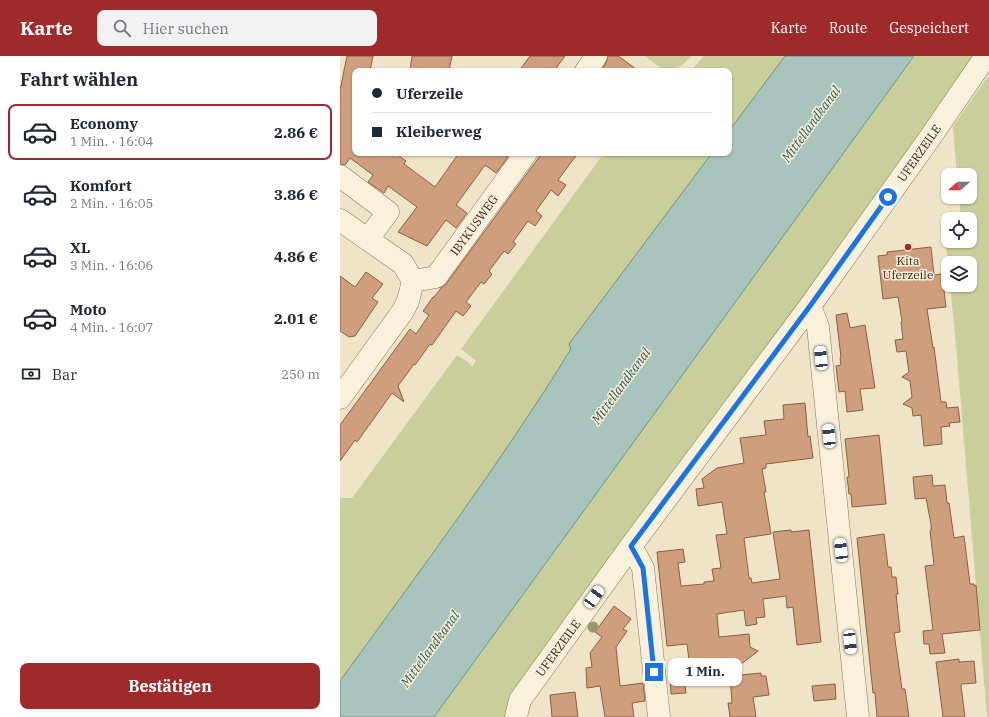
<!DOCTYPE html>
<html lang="de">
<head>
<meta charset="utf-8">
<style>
  :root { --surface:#fff; --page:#f2f2f3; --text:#1f2937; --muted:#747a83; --line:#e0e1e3; --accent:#9e2a2b }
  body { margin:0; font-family:"IBM Plex Serif",serif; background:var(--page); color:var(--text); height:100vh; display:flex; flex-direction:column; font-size:15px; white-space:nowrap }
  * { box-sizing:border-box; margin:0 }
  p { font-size:13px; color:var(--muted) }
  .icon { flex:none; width:22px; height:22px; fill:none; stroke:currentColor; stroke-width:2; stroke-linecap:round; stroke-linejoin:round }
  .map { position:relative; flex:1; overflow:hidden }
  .details { display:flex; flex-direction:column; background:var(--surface); width:340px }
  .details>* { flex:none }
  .guide { position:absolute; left:12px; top:12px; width:380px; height:88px; border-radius:8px; box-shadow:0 1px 3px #0004; display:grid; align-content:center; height:88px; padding:0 20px; background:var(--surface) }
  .needle { width:26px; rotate:249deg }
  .buttons { position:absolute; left:601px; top:112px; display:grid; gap:8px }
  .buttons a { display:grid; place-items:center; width:36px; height:36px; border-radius:8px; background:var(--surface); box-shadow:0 1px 3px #0004; font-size:20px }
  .end { position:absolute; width:18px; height:18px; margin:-9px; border:5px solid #1a73e8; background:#fff; box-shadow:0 0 0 2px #fff }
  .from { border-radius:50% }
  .bubble { position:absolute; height:28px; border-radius:8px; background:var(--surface); box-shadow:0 1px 3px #0004; font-size:13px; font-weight:800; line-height:28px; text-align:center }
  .car { position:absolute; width:12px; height:24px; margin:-12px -6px; border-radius:5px; box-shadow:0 0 3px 1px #0007; background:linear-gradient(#fff 24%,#345 0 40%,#fff 0 76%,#345 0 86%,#fff 0) }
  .guide b { display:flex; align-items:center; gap:14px; height:38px; font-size:15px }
  .guide b+b { border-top:1px solid var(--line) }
  .guide i { width:10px; height:10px; background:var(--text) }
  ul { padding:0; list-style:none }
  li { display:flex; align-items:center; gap:12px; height:56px; margin:0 8px 6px; padding:0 12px; border:2px solid transparent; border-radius:8px }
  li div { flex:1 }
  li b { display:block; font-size:15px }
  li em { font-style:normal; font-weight:800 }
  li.selected { border-color:var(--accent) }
  li>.icon { width:36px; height:36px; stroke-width:1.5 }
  h2 { padding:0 20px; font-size:18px; line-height:48px }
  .pay { display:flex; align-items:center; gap:10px; height:44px; padding:0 20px; font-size:15px }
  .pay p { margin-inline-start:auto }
  .cta { display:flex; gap:8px; margin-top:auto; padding:8px 20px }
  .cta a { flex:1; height:46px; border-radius:8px; background:var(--accent); color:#fff; font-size:16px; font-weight:800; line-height:46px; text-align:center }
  header { display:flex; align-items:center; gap:24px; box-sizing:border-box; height:56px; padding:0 20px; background:var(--accent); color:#fff }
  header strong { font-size:19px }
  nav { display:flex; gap:22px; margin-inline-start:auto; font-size:14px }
  .search { width:280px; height:36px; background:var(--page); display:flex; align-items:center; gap:10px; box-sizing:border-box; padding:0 14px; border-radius:8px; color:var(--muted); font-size:15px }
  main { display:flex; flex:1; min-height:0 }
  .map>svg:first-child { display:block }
  .green { fill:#c9cf9b }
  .water { fill:#a9c4bc; stroke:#6f938a }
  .building { fill:#cf9f7d; stroke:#8d5f41 }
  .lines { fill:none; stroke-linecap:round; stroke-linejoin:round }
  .minor-casing { stroke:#8d765c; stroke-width:23 }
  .minor { stroke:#faf1dc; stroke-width:22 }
  .tree { fill:#96986f }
  .route { stroke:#1a73e8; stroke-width:5 }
  .poi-dot { fill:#9e2a2b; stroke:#f7eed8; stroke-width:1.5 }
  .labels { text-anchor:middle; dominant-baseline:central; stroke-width:3; stroke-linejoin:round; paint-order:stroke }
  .street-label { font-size:12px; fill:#3d2e20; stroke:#f7eed8 }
  .poi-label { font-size:12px; fill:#3d2e20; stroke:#f7eed8 }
  .water-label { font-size:13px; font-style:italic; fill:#2f5d5a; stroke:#f7eed8 }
</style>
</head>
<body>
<header>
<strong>Karte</strong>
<div class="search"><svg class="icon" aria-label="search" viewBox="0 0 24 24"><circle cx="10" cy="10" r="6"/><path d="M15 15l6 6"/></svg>Hier suchen</div>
<nav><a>Karte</a><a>Route</a><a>Gespeichert</a></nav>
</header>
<main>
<section class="details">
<h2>Fahrt wählen</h2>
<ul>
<li class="selected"><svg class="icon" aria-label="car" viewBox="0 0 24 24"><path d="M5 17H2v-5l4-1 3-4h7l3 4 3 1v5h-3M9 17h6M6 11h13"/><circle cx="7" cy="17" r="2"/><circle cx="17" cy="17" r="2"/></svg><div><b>Economy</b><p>1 Min. · 16:04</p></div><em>2.86 €</em></li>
<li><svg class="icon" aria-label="car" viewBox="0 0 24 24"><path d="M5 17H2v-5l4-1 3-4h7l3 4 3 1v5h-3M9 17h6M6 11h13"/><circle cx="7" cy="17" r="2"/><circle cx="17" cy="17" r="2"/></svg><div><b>Komfort</b><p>2 Min. · 16:05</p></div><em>3.86 €</em></li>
<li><svg class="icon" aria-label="car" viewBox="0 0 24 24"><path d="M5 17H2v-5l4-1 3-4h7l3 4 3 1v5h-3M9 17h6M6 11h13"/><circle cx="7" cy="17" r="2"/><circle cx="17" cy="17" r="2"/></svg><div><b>XL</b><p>3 Min. · 16:06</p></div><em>4.86 €</em></li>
<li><svg class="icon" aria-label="car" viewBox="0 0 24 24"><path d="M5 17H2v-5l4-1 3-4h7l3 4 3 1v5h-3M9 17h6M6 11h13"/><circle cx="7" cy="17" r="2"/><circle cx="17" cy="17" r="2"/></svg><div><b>Moto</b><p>4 Min. · 16:07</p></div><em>2.01 €</em></li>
</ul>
<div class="pay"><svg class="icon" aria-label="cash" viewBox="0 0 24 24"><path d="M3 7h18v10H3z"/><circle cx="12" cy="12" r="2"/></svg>Bar<p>250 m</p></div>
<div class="cta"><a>Bestätigen</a></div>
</section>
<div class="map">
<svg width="649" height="661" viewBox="0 0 649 661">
  <rect width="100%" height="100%" fill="#f0e4c8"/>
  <!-- green -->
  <path class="green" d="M305,0H352L341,10L325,15Z
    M364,0H445L389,75V15H351Z
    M574,0H638L166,661H94Z
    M649,19V661H647L616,289L610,229H630V207H608V209L604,173L608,172V185H630V163H621L619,141H630V119H617L613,70Z
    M264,97H372L230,288L232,293C160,407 79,516 0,625V442H12L117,299L128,306L132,311L136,305L121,293Z"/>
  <!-- water -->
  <path class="water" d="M445,0H574L94,661H0V625C79,516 160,408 231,293L229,288L372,97H389V75Z"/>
  <!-- building -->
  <path class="building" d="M7,0H33L30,15H15V97H55L66,105L64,108L95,131L119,97H163L168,101L156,117L145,109L116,149L127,157L116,172L106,164L87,190L58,176L77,151L48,130L44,137L28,126L33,119L10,102L5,109L0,108V34Z
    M72,0H112L109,15H70Z
    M190,0H225L214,15H179Z
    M268,0H278L299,15H261L266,7Z
    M202,97H238L218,124L226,129L218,140L211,134L196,155L202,160L195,170L188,165L173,186L176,188L168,198L164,195L149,215L152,218L144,228L141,226L126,246L131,250L123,260L116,255L92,289L90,288L75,309L74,308L58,330L64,346L52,337L17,386L15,384L0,405V369L70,273L76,278L89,259L83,255L93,241H94L102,231L106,228Z
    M591,191L594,219L602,218L606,251L587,253L593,292L594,291L601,346H606L607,352L618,351L620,366L609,367L610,370L601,371L602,388L584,390L581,359L573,360L572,352L563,348L572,341L570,325L562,321L569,316L566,295L557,296L555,284L563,283L561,266L562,265L558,241L543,243L538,200L547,199V196Z
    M26,216L43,228L32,242L38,246L15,280L9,281L0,275V220L15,231Z
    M507,257L510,272L525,269L535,332L520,333L523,354L507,356L505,335L499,336L496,310L501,309L500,302L501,301L496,259Z
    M465,347L468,381L470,380L473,402L426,408V412L422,413L426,436H424L431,478L404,482L409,522H411L412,527L440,523L433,476L451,474V476L469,474L481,586L457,589L453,551L447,552L446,540L423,543L425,561L416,562L417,568L406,570L404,554L377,558L379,581L409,578L410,591L418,595L378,626L352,629L347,588L327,590L317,496L343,493L345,506L338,507L341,530L364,528V526L374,525L372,513L381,512L376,479L387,478L382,446L358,450L356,433L364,432L362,423L377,412L404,407L400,382L426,379L424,365L444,363L443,349Z
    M539,379L546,448L512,451L511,438H509L507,421H509L505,383Z
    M592,419L593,430L605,429L607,447H609L614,482L624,480L630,528H634V530L636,529L640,574L602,578L605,597L590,598L589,588H584L583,575L593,574L585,510L594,509L590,475H591V468L586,442L575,443L573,421Z
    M544,478L548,511H551L552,521H556L558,538H556L560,576L554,577L562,633H565L569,661H537L535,637H533L517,482Z
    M274,550L291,563L283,573L287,575L276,591L280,630L303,627L305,645L292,647L294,661H265L260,630L247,632L246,612L252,611L250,597L262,581L255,576Z
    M619,603V606L634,605L636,627L622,628L621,630L625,661H603L596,606Z
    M421,617V620H426L429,639L413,641L416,661H390L388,647H392L390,620Z
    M344,622L346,637L331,638L330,623Z
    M495,628L496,643L474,645L472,630Z
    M235,636L238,661H212L210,639Z"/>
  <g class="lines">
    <!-- minor casing -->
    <g class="minor-casing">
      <path id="minor" d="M246,15L256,0
        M0,120L48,156L28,183
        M0,164L63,208L73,225L68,245L63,255L0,342
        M73,225L96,221L186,97
        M470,250L478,271L518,661
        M291,490L303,512L319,661
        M176,661L180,644L291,490L470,250L589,83L646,0"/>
    </g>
    <!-- minor -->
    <use href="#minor" class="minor"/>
  </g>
  <!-- trees -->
  <circle class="tree" cx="253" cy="571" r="5.5"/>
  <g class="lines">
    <!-- route -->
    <path class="route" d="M314,616L303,512L291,490L470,250L548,141"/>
  </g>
  <!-- markers -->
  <circle class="poi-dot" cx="568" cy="191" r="4"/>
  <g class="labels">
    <!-- street labels -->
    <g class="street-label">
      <text transform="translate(579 97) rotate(-55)">UFERZEILE</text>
      <text transform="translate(134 169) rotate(-54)">IBYKUSWEG</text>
      <text transform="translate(218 592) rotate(-54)">UFERZEILE</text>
    </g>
    <!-- poi labels -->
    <g class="poi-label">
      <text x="568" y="204">Kita<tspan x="568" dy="14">Uferzeile</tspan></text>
    </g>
    <!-- water labels -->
    <g class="water-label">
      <text transform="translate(471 68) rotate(-54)">Mittellandkanal</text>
      <text transform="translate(281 330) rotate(-54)">Mittellandkanal</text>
      <text transform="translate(90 593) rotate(-54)">Mittellandkanal</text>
    </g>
  </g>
</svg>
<div class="buttons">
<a><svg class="needle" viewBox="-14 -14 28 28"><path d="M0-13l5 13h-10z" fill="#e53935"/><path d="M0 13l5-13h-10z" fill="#747a83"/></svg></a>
<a><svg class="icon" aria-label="locate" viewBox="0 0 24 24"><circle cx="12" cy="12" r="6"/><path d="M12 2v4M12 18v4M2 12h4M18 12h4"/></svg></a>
<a><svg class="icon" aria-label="layers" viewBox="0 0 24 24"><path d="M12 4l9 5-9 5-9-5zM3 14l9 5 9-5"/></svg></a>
</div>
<i class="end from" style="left:548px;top:141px"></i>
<i class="end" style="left:314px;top:616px"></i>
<div class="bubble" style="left:328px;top:602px;width:74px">1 Min.</div>
<i class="car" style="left:481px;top:302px;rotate:354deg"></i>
<i class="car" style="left:489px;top:380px;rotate:354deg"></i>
<i class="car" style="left:501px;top:494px;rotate:353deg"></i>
<i class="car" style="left:254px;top:541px;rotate:36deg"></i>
<i class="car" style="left:510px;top:586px;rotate:174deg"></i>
<div class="guide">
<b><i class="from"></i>Uferzeile</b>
<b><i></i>Kleiberweg</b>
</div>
</div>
</main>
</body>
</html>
